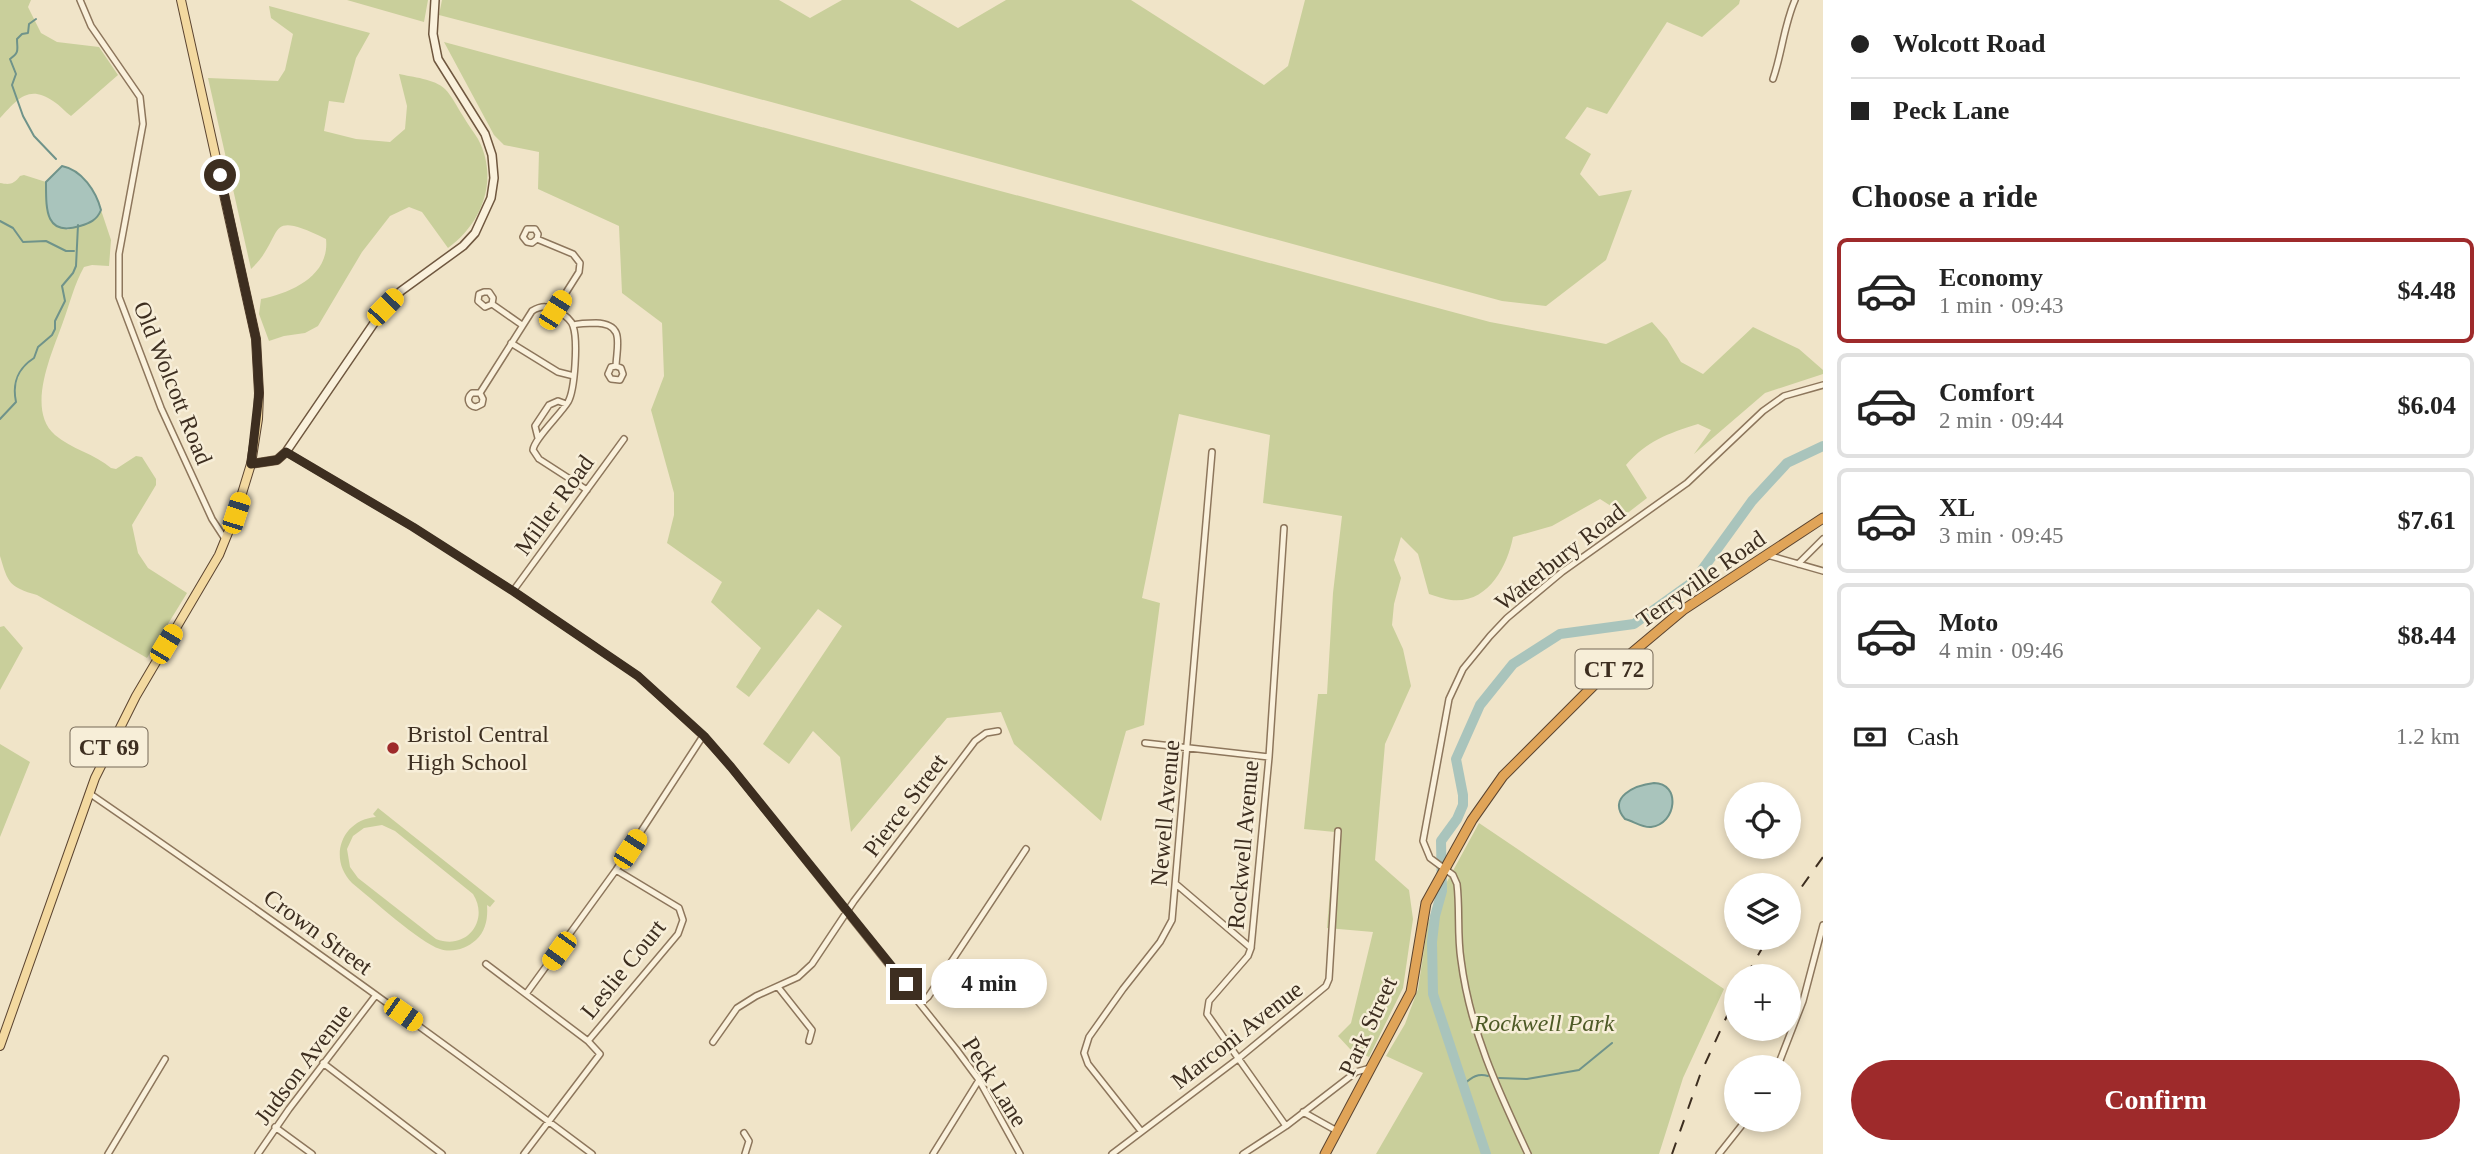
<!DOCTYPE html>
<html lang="en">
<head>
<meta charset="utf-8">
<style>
  :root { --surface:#fff; --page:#f6f6f6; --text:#222; --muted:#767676; --line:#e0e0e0; --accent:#9e2a2b }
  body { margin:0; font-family:Georgia,serif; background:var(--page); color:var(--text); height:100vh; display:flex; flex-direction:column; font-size:26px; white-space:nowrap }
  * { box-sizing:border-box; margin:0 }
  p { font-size:23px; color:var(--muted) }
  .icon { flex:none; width:38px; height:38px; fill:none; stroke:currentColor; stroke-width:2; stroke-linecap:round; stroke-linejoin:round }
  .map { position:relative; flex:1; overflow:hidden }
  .side { display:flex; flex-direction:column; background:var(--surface); width:665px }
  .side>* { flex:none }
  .top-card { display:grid; align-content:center; height:154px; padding:0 28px; background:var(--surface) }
  .tools { position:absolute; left:1724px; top:782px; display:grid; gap:14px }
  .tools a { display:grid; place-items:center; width:77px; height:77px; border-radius:50%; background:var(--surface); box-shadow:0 4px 10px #0003; font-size:35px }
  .end { position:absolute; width:32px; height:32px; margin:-16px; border:9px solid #3d2e20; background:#fff; box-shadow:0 0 0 4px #fff }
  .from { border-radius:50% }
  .bubble { position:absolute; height:49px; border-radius:24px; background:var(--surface); box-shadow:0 4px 10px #0003; font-size:23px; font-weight:700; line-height:49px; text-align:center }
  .car { position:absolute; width:21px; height:42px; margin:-21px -10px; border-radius:9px; box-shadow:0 0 5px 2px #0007; background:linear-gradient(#f5c518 24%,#345 0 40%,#f5c518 0 76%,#345 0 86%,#f5c518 0) }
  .top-card b { display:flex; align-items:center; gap:24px; height:66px; font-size:26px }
  .top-card b+b { border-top:2px solid var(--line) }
  .top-card i { width:18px; height:18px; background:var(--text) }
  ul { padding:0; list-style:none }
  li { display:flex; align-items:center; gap:21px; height:105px; margin:0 14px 10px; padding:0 14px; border:4px solid var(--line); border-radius:10px }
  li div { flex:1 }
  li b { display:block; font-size:26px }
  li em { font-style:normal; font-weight:700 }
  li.selected { border-color:var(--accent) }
  li>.icon { width:63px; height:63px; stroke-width:1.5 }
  h2 { padding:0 28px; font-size:32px; line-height:84px }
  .pay { display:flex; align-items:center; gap:18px; height:77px; padding:0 28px; font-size:26px }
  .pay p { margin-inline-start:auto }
  .action { display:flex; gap:14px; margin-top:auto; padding:14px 28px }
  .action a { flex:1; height:80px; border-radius:42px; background:var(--accent); color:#fff; font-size:28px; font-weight:700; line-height:80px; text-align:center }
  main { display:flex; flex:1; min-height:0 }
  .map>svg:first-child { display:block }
  .green { fill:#c9cf9b; fill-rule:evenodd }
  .water { fill:#a9c4bc; stroke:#6f938a; stroke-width:2 }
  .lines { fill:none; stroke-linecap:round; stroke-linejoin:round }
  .stream { stroke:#6f938a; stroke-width:2 }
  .river { stroke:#a9c4bc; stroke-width:10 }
  .street-casing { stroke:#8d765c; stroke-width:8 }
  .secondary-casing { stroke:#6f573f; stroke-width:10 }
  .primary-casing { stroke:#5b4430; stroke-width:10 }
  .highway-casing { stroke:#5b4430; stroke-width:11 }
  .street { stroke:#faf1dc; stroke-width:5 }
  .secondary { stroke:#faf1dc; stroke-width:7 }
  .primary { stroke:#f3d9a0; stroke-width:8 }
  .highway { stroke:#e0a458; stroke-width:9 }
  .rail { stroke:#3d2e20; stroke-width:2; stroke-dasharray:12 12; stroke-linecap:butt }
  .route { stroke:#3d2e20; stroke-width:9 }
  .poi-dot { fill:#9e2a2b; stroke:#f7eed8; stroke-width:2.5 }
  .labels { text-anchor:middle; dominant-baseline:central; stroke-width:5; stroke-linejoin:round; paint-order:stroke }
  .shield { fill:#f7eed8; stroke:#756857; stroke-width:2 }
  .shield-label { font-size:23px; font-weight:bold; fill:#3d2e20 }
  .street-label { font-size:24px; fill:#3d2e20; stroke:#f7eed8 }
  .poi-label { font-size:24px; fill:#3d2e20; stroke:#f7eed8; text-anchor:start }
  .park-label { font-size:24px; font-style:italic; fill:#4d5a26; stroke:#f7eed8 }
</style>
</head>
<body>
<main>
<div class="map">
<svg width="1823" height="1154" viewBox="0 0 1823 1154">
  <rect width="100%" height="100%" fill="#f0e4c8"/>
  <!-- green -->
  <path class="green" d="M0,0H31L28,7L41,33L57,42L99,47L118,75L71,116C65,112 60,105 53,101C28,84 17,100 0,118Z
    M347,0H428L424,22Z
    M442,0H779L810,18L842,0H910L958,28L1006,0H1131L1264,85L1288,66L1305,0H1740L1739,4L1702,37L1667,22L1607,114L1587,107L1565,138L1591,154L1580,174L1599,196L1632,190L1606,260L1546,306L1502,301L701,83L439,15Z
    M269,6L370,33L356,58L344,103L329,101L324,131L356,139L390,142L405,129L407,106L399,74C412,77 435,79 445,89C452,96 457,107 463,116C467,123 473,131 478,139C499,178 483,223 448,248L422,212L409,207L390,216L362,252L318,326L305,333L284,336L269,341L259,314L261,299C291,293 330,276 326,239C262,208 287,235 251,269L208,78L278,81L285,70L293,34L271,18Z
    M444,42L1490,322L1606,344L1652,322L1667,339L1681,362L1703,374L1753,327L1799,349L1823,370V374L1765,393L1694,454L1711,430L1698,424C1667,434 1648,440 1626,465L1647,498L1625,515L1600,499L1552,526L1513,537C1507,567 1488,604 1451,600C1444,599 1436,596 1429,594L1418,554L1401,537L1394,560L1401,578L1394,604L1392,625L1403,649L1411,686L1385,744L1375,860L1409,890L1413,919L1403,988L1369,1057L1350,1049L1338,1036L1351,1023L1373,932L1327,928L1335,832L1304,829L1318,694H1327L1333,593L1342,516L1263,503L1270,435L1179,414L1142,598L1160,603L1144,725L1126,731L1101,821L1014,744L1001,712L947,718L851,832L840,757L813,731L789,764L763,744L842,626L818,609L749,697L736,687L761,648L711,602L722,582L667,543L674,515V493L651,410L664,376L662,323L622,293L619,226L538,189L539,152L504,145L494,135Z
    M24,175L46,182V200L67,230C80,226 95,223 101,210L111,240L109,266L92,265L84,267C74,285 70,303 63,322C53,351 25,409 55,435C71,449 95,454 111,468L116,469L136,456L142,457L156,479V485L132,525L138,553L148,568L187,593L147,658L37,595C9,587 8,583 0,556V183C10,185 14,184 20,176Z
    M4,626L23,648L0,690V627Z
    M0,744L30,762L0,837Z
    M378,808L495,901L490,907L487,905C488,918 486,931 476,940C466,949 452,953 440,949C420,943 371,898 352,883C328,859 341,820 376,817L373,814ZM382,825L395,831L473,894C490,921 466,951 436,939L358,878L350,867L347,849L353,836L364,828Z
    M1479,823L1724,989L1683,1078L1659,1154H1376L1423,1073L1386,1056L1405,1024L1418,989L1428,923L1437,900Z"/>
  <!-- water -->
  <path class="water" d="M62,166C82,170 96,191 101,210C97,220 90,223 80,226C45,237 46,209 46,182Z
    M1654,783C1681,783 1677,824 1651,827C1643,828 1633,821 1625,819C1606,797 1636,785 1654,783Z"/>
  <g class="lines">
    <!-- stream -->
    <path class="stream" d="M36,19L29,24L28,33L22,34L17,39C17,50 20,52 10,59L16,74L12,85L23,116L34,136L56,159
      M0,221L13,228L23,242L46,241L66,251H74
      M0,419L16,402C12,383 17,369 34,358L38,347L52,335L55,329V321L65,301L62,286L73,273L76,266L78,225
      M1499,1078L1527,1079L1579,1070L1612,1043
      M1464,1084C1472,1077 1478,1073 1488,1076"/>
    <!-- river -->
    <path class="river" d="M1486,1154L1433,994L1432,942L1435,916L1442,891L1441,841L1457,819L1463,805V795L1456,759L1480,705L1513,664L1560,634L1634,624L1694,581L1752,501L1787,463L1823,446"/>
    <!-- street casing -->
    <g class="street-casing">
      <path id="street" d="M80,0L91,26L140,97L143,124L119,254V297L161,408L212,519L225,539
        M1773,79C1782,53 1784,25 1795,0
        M537,239L532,243L527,242L523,237L527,229H535L538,234L537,239L573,254L580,263L579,272L555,310
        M492,304L485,307L478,301L479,294L484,292H489L493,298L492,304L522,325
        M573,325C581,323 588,323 596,323C625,324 617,344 616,366L611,367L608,374L611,379L620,380L623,374L621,368L616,366
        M511,343L558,372L574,376
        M480,393L483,399L482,404L476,407C468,406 466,398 472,393H480L532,311C542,305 549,306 558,311C564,315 571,319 573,326C578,340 575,390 568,402C560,415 534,439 533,450L539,459L587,490
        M538,438L535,426L549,405L558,401L566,404
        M286,452L413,527L513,591L638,676L703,736L731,767L956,1049L979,1080L1020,1154
        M1284,528L1269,757L1251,948L1248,956L1209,1001L1207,1014L1286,1126
        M1767,555L1823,571
        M1798,564L1823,539
        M513,591L624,439
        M1145,743L1269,757
        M89,793C259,910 427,1030 592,1154
        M1176,884L1251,948
        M486,964L588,1041L600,1054L524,1154
        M778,987L812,1030L809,1041
        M526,994L616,870L703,736
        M921,1003L928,997L1026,849
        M588,1041L678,934L683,920L679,908L616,870
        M713,1042L737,1008L756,996L798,977L812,964L854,901L975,741L986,733L998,731
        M323,1063L442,1154
        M1777,1068L1803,1001L1823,925
        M1303,1112L1337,1131
        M275,1127L312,1154
        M1141,1131L1088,1064L1084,1053L1089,1037L1123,989L1160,942L1172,920L1212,452
        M744,1133L749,1141L745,1154
        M108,1154L165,1059
        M258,1154L289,1109L376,995
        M933,1154L979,1080
        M1112,1154L1239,1058L1326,986L1329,979L1338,831
        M1243,1154L1286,1126L1356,1072L1370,1068
        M1528,1154C1498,1090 1470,1031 1461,960C1457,935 1460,909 1457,884L1453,875L1430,858L1423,841L1449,699L1463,669L1490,636L1507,618L1562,572L1687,483L1763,411L1784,396L1823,385
        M1719,1154L1746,1120"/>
    </g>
    <!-- secondary casing -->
    <g class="secondary-casing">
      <path id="secondary" d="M251,464L277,460L286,452L385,307L401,291L463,246L475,233L491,198L494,178L492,155L485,134L438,59L433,34L435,0"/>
    </g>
    <!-- primary casing -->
    <g class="primary-casing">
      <path id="primary" d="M0,1046L95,778L136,696L219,555L236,513L251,464L258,419L259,393L256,339L181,0"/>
    </g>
    <!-- highway casing -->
    <g class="highway-casing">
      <path id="highway" d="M1325,1154L1411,992L1426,903L1472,820L1503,776L1596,683L1683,610L1823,518"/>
    </g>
    <!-- street -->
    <use href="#street" class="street"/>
    <!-- secondary -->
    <use href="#secondary" class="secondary"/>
    <!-- primary -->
    <use href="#primary" class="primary"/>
    <!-- highway -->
    <use href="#highway" class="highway"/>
    <!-- rail -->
    <path class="rail" d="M1788,906L1823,857
      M1746,976L1768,938
      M1672,1154L1700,1075L1736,996"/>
  </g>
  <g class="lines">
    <!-- route -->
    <path class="route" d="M220,175L256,339L259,393L251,464L277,460L286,452L413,527L513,591L638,676L704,736L731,767L906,984"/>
  </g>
  <!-- markers -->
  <circle class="poi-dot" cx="393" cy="748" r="7"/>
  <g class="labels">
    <!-- shield labels -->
    <g class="shield">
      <rect x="1575.5" y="649.5" width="77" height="39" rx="5"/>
      <rect x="70.5" y="727.5" width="77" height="39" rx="5"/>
    </g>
    <g class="shield-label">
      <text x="1614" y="669">CT 72</text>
      <text x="109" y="747">CT 69</text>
    </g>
    <!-- street labels -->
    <g class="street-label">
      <text transform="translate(173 383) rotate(68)">Old Wolcott Road</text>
      <text transform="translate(554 505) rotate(-54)">Miller Road</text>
      <text transform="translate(1560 557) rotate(-38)">Waterbury Road</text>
      <text transform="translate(1701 579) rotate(-35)">Terryville Road</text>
      <text transform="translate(905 805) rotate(-53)">Pierce Street</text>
      <text transform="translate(1165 813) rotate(-85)">Newell Avenue</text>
      <text transform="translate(1243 845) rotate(-85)">Rockwell Avenue</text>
      <text transform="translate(318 932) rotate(36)">Crown Street</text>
      <text transform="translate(623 969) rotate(-51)">Leslie Court</text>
      <text transform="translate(1368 1026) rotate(-65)">Park Street</text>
      <text transform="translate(1237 1035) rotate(-38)">Marconi Avenue</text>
      <text transform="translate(303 1064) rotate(-53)">Judson Avenue</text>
      <text transform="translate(995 1082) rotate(58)">Peck Lane</text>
    </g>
    <!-- poi labels -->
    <g class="poi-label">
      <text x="407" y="734">Bristol Central<tspan x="407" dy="28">High School</tspan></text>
    </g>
    <!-- park labels -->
    <g class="park-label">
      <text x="1544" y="1023">Rockwell Park</text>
    </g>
  </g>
</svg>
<div class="tools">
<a><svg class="icon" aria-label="locate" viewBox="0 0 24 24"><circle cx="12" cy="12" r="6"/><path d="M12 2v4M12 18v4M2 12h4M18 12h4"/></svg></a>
<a><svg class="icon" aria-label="layers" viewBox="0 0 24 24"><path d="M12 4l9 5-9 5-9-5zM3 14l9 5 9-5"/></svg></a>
<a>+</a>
<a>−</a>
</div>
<i class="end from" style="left:220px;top:175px"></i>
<i class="end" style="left:906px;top:984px"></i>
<div class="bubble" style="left:931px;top:959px;width:116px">4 min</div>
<i class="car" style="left:385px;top:307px;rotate:44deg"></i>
<i class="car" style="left:555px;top:310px;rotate:32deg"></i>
<i class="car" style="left:236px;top:513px;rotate:18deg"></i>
<i class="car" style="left:166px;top:644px;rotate:31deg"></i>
<i class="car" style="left:630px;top:849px;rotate:33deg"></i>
<i class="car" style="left:559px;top:951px;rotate:216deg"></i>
<i class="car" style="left:403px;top:1014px;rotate:125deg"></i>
</div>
<section class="side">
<div class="top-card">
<b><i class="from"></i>Wolcott Road</b>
<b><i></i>Peck Lane</b>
</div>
<h2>Choose a ride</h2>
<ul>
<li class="selected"><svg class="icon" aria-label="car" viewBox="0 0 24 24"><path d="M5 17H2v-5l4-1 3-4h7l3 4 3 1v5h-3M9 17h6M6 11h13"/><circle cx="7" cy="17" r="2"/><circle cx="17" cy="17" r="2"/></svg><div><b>Economy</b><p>1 min · 09:43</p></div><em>$4.48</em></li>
<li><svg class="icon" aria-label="car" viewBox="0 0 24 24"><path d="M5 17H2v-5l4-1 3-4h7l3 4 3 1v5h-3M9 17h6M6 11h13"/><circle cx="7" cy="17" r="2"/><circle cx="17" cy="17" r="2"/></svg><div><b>Comfort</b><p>2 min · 09:44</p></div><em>$6.04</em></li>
<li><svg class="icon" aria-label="car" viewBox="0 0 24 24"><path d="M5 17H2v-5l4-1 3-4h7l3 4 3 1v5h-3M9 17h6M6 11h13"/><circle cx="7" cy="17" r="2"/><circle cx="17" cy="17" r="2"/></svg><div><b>XL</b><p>3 min · 09:45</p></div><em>$7.61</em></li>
<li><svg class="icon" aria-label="car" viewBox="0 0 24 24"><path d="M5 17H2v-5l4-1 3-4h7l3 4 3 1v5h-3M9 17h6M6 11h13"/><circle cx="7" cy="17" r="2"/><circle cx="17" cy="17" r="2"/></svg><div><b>Moto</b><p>4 min · 09:46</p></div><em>$8.44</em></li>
</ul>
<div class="pay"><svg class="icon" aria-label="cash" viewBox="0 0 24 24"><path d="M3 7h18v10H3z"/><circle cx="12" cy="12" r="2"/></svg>Cash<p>1.2 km</p></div>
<div class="action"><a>Confirm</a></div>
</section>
</main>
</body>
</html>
